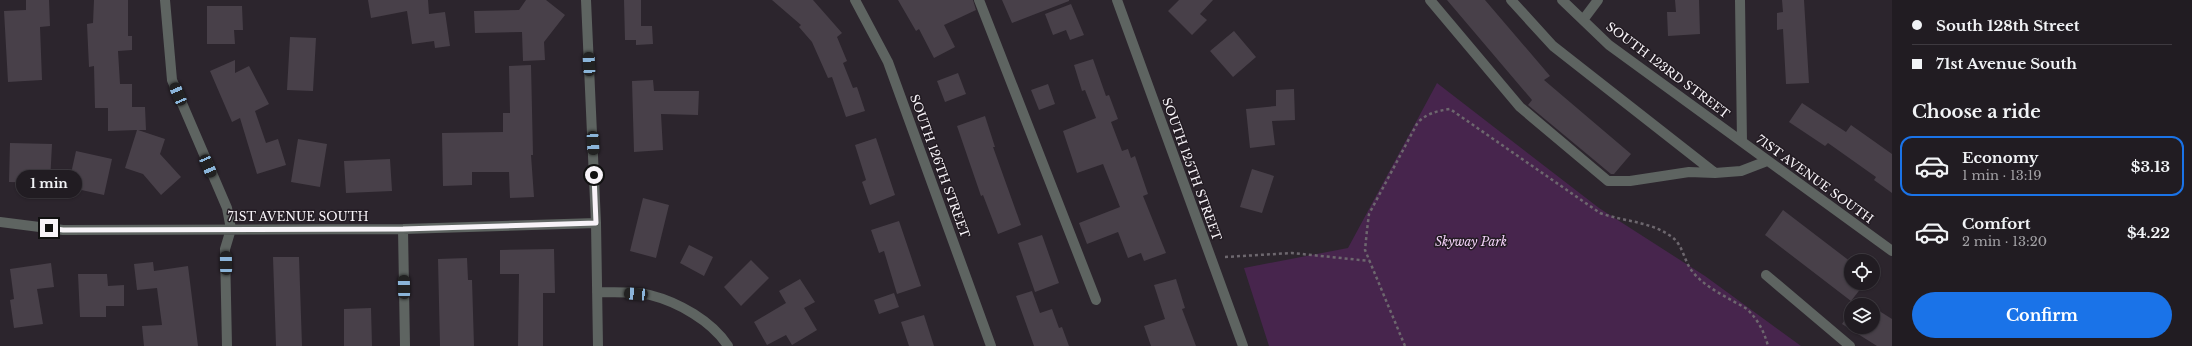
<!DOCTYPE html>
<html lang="en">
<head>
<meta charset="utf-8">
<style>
  :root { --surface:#211c22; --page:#2d292f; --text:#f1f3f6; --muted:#a2a1a5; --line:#3e3a40; --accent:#1a73e8 }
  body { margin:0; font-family:"Libre Baskerville",serif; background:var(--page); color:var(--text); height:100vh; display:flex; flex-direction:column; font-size:15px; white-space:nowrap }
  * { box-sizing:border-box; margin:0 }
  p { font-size:13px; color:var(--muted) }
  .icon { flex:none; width:22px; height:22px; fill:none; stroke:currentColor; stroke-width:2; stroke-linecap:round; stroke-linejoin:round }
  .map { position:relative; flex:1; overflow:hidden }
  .details { display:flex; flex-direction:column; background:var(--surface); width:300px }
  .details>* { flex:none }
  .guide { display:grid; align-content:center; height:88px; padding:0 20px; background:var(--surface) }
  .buttons { position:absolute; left:1844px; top:254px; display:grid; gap:8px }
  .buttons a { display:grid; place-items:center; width:36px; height:36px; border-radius:50%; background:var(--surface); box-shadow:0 1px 3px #0004,0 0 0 1px var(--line); font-size:20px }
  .end { position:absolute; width:18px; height:18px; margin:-9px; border:5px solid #f7f3f8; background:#111; box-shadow:0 0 0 2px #111 }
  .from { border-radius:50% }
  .bubble { position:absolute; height:28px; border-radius:14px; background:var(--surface); box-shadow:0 1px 3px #0004,0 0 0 1px var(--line); font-size:13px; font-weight:800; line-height:28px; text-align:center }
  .car { position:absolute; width:12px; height:24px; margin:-12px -6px; border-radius:5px; box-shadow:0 0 3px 1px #0007; background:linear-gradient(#222 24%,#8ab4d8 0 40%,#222 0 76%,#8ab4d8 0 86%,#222 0) }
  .guide b { display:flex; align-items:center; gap:14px; height:38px; font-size:15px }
  .guide b+b { border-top:1px solid var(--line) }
  .guide i { width:10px; height:10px; background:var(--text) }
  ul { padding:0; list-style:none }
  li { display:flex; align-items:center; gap:12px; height:60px; margin:0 8px 6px; padding:0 12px; border:2px solid transparent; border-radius:12px }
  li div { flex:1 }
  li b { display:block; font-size:15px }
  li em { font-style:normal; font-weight:800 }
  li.active { border-color:var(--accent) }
  li>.icon { width:36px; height:36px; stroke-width:1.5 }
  h2 { padding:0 20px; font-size:18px; line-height:48px }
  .cta { display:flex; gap:8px; margin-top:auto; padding:8px 20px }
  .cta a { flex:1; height:46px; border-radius:24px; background:var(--accent); color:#fff; font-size:16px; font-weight:800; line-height:46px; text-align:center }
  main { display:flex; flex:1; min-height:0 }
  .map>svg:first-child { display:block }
  .green { fill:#47254d }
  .building { fill:#484049 }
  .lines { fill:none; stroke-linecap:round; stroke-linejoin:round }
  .path { stroke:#6d676e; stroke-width:2.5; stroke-dasharray:3 3; stroke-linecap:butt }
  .minor { stroke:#5e6461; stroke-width:10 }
  .route { stroke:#f7f3f8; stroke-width:5 }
  .labels { text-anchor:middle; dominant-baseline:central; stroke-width:3; stroke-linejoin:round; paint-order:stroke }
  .street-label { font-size:12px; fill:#f7f3f8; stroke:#231c23 }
  .park-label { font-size:12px; font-style:italic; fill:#f1d0f6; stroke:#231c23 }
</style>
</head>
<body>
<main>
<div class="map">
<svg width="1892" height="346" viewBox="0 0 1892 346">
  <rect width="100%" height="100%" fill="#2c252d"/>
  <!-- green -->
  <path class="green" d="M1437,83L1599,208L1705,276L1801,346H1269L1244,268L1348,248Z"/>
  <!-- building -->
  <path class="building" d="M26,0H49L50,26L40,27L42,80L8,82L4,11L26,10Z
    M94,0H128V36H132V50L118,51L120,84H132V107H145L146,130H138L165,139L160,154L181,177L161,195L143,174L125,168L137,130L108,131V108H95L94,66L89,67L87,24L93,23Z
    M368,0H428L429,14L445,12L450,46L435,48L434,41L412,44L407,11L371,18Z
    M526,0H546L565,15L544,42L545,60L523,61L522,32L475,33L474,11L519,10Z
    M624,0H641V26H652L653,44L636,45V40H625Z
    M772,0H813L842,33L837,37L847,61L843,63L853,88L857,87L865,111L846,117L832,77L828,78L812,42L799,27L801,25Z
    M898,0H973L976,10L944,25L955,47L934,58L919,29L916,31Z
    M1002,0H1069V1L1012,23Z
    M1179,0H1213L1200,14L1207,20L1192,35L1168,11Z
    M1447,0H1485L1550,76L1544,80L1631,154L1614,174H1611L1528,105L1532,100Z
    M1675,0H1699L1700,34L1668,36L1667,12H1676Z
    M1782,0H1804L1809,83L1786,84L1783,29L1777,30V13L1783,12Z
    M1071,4L1084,35L1070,40L1066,30L1053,35L1045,14Z
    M207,6H242L243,30H234L235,44H207Z
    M1234,31L1256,57L1233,77L1210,51Z
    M290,37L316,38L313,91L287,90Z
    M1093,59L1106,96L1109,95L1118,119L1111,122L1122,151L1128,149L1131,158L1135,156L1148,194L1143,196L1166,253L1144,261L1141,253L1128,258L1118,232L1087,244L1079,223L1120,207L1103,164L1077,173L1063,131L1096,118L1085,90L1082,91L1074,65Z
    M235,60V73L249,66L269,104L255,111L266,143L278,139L286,165L257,174L240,118L232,122L210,71Z
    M531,65L533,155H531L534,197L510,198L509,172H472V185L443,186L442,133L503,132V113H510L509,66Z
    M958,73L966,94L945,102L937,81Z
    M653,80L654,91H699L698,115L661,114L663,150L634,152L632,81Z
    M1048,84L1055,104L1039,110L1031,90Z
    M1294,89L1295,120L1272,121L1275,145L1250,148L1246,109L1276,106V90Z
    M1802,103L1846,132L1851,125L1892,154V193L1874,180L1876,177L1828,143L1825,146L1789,122Z
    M985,116L995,147H993L1021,225L998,234L983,195L981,196L957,126Z
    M876,138L895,195L870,205L862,182L866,180L855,145Z
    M298,139L327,144L320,187L291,182Z
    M10,143L52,144L50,183L9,182Z
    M76,151L112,159L104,195L68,187Z
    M390,159L392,191L346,193L344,161Z
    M1252,169L1274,176L1262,213L1240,207Z
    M643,198L669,205L656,258L630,251Z
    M1783,210L1851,262V283H1865L1851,301L1765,235Z
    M899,221L921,286L897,294L884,251L879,253L871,230Z
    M1042,235L1059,283L1035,292L1018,243Z
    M689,245L713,257L704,276L680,263Z
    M554,249L555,293H543V346H518L519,274H500V250Z
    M273,257H299L302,346H276Z
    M467,258L468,280H472L474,346H440L438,259Z
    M751,260L769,278L741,306L724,287Z
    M153,262L154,271L188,266L198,346H144L142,326L162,325L157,288L137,290L134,264Z
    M51,263L54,287L37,289L43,324L14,328L10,300L14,299L10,269Z
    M78,274H107L108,286L124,285V306H106V317H80Z
    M800,279L815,302L804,308L817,330L792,345L786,335L767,345L754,322L786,303L779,291Z
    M1176,279L1185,308L1182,309L1196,346H1151L1144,326L1165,319L1154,285Z
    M1032,291L1040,313L1052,309L1059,328L1062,327L1069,346H1034L1016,296Z
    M894,293L899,307L879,314L874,300Z
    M1873,307L1892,319V346H1877L1842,324L1851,310V327H1873Z
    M371,308L372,346H344V309Z
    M924,315L934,346H909L901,322Z"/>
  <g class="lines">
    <!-- path -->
    <path class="path" d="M1225,257L1292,253L1370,261
      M1405,346L1365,250L1367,230L1369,214L1418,122C1428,113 1437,111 1450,109L1600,213C1625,222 1650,221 1672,237C1683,245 1684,261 1692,271C1705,288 1729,298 1747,309C1758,320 1764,331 1768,346"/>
    <!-- minor -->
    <path class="minor" d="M165,0L172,80L227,208L231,229L225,249L227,346
      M586,0L596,223L598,346
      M855,0L888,62L991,346
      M979,0L1096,300
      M1117,0L1243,346
      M1430,0L1520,107L1608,181H1630L1689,172L1715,173L1741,171L1767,161
      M1511,0L1553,46L1715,173
      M1562,0L1609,45L1892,251
      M1740,0L1742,142
      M1583,20L1598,0
      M0,222L63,230L403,229L596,223
      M403,229L405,346
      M1766,275L1850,346
      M597,292C614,293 633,291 650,295C678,302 712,321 728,346"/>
  </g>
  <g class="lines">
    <!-- route -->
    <path class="route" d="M49,228L63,230L403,229L596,223L594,175"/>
  </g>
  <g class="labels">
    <!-- street labels -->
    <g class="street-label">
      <text transform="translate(1668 70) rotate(37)">SOUTH 123RD STREET</text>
      <text transform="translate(940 166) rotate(70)">SOUTH 126TH STREET</text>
      <text transform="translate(1192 169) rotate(70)">SOUTH 125TH STREET</text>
      <text transform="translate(1815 179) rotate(36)">71ST AVENUE SOUTH</text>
      <text x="298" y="216">71ST AVENUE SOUTH</text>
    </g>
    <!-- park labels -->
    <g class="park-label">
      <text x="1471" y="241">Skyway Park</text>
    </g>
  </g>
</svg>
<div class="buttons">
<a><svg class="icon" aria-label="locate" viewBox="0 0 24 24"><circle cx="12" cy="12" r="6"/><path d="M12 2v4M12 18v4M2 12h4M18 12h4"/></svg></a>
<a><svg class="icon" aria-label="layers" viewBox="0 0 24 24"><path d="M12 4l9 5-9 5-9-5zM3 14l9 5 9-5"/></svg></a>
</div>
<i class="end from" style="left:594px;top:175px"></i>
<i class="end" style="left:49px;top:228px"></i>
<div class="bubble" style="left:16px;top:170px;width:66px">1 min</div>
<i class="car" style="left:589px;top:64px;rotate:357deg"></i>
<i class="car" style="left:178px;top:94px;rotate:337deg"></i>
<i class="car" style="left:593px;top:143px;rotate:177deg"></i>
<i class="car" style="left:208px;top:166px;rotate:157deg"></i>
<i class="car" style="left:226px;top:263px;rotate:359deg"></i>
<i class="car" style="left:404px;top:287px;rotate:359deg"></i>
<i class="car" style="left:636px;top:294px;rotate:274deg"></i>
</div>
<section class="details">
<div class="guide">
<b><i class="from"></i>South 128th Street</b>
<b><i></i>71st Avenue South</b>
</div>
<h2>Choose a ride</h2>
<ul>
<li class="active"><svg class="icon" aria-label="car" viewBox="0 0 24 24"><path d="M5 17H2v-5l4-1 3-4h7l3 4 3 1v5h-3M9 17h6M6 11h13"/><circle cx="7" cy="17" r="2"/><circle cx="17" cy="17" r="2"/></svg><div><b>Economy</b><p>1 min · 13:19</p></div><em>$3.13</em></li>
<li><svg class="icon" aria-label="car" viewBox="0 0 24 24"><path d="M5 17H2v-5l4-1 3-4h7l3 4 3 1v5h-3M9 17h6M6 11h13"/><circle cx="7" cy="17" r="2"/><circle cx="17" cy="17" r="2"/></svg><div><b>Comfort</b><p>2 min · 13:20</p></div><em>$4.22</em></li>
</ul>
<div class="cta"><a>Confirm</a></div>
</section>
</main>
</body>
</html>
